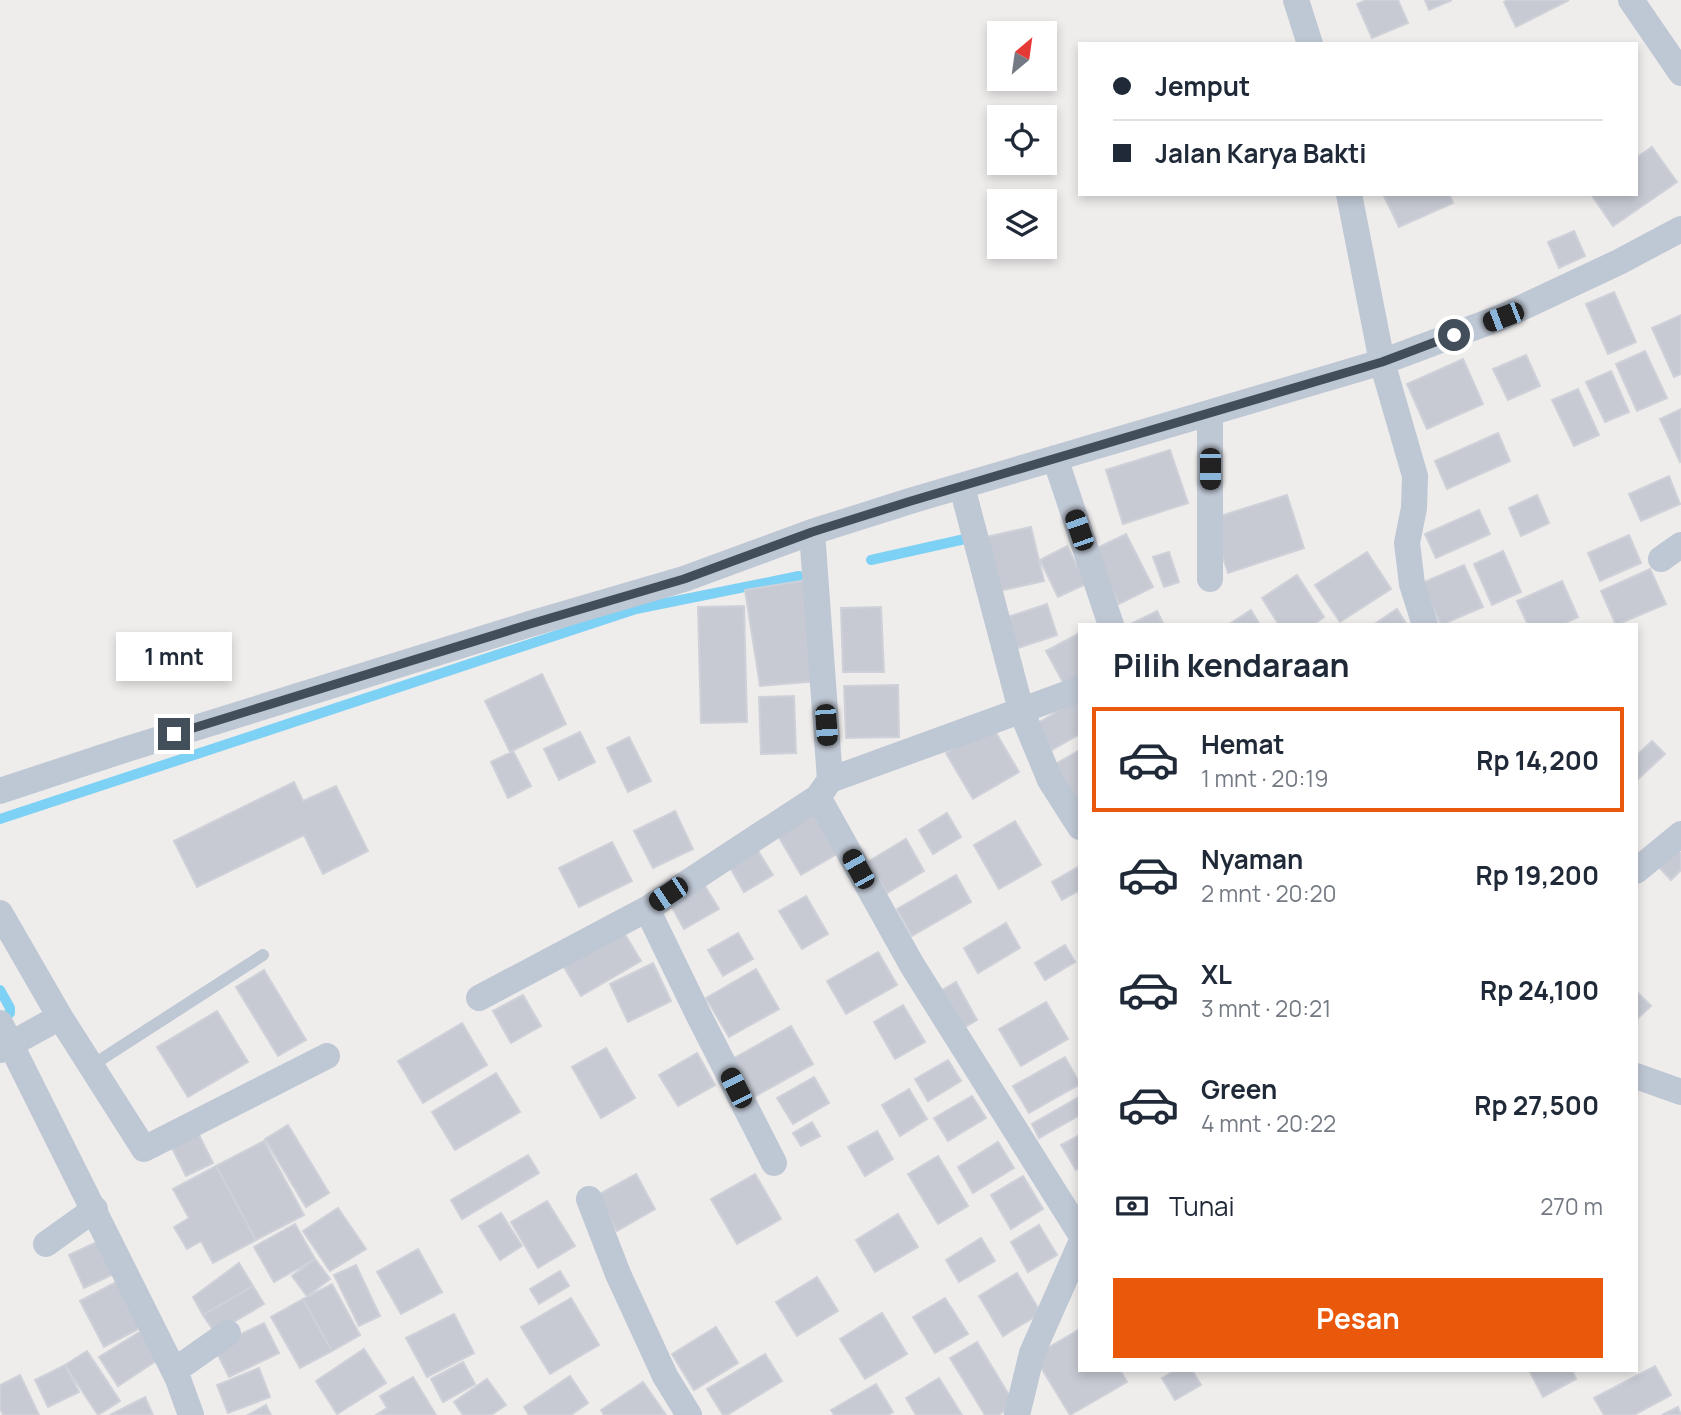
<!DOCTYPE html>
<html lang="id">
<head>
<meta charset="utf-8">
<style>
  :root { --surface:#fff; --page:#f6f6f7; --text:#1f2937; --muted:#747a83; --line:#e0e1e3; --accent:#ea580c }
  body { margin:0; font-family:Manrope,sans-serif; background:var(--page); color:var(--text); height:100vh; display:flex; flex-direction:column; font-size:26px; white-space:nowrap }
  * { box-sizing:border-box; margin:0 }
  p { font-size:23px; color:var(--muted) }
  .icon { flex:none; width:38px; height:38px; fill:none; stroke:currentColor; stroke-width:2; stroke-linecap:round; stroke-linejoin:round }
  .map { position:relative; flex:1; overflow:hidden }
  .drawer { position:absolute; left:1078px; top:623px; width:560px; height:749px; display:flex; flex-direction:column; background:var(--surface); border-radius:0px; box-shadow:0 4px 10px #0003 }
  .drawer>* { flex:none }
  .hud { position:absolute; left:1078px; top:42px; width:560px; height:154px; border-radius:0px; box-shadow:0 4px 10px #0003; display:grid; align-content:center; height:154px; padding:0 35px; background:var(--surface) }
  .needle { width:46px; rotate:29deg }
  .controls { position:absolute; left:987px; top:21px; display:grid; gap:14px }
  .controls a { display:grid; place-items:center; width:70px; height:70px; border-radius:0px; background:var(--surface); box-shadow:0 4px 10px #0003; font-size:35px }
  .end { position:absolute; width:32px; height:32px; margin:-16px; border:9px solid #434e5b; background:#fff; box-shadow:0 0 0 4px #fff }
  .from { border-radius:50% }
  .bubble { position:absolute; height:49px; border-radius:0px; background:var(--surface); box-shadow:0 4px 10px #0003; font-size:23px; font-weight:700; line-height:49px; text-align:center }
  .car { position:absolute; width:21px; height:42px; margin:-21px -10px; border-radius:9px; box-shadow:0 0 5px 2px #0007; background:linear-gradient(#222 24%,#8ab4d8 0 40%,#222 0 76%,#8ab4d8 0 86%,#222 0) }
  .hud b { display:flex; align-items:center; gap:24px; height:66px; font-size:26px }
  .hud b+b { border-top:2px solid var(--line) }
  .hud i { width:18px; height:18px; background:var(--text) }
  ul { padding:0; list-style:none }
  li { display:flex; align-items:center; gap:21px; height:105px; margin:0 14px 10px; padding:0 21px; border:4px solid transparent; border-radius:0px }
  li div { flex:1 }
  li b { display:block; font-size:26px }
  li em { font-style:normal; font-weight:700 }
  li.active { border-color:var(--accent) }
  li>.icon { width:63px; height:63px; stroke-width:1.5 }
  h2 { padding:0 35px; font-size:32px; line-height:84px }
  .pay { display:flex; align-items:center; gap:18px; height:77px; padding:0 35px; font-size:26px }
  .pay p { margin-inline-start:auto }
  .button { display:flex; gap:14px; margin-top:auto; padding:14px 35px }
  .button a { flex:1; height:80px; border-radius:0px; background:var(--accent); color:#fff; font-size:28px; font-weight:700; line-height:80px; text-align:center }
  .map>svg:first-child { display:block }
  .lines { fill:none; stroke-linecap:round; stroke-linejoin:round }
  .stream { stroke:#7dd1f4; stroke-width:10 }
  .building { fill:#c7cad3; stroke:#cfd1d9; stroke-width:2 }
  .lane { stroke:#bec7d4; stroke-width:12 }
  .street { stroke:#bec7d4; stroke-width:26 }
  .route { stroke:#434e5b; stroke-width:9 }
</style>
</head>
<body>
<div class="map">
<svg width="1681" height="1415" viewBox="0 0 1681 1415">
  <rect width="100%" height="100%" fill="#efecec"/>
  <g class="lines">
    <!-- stream -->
    <path class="stream" d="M871,560L965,539
      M0,819L636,609L799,576
      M0,990L10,1008V1013L7,1015"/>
  </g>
  <!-- building -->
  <path class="building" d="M1366,0H1398L1408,23L1372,38L1357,4Z
    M1425,0H1452L1429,10Z
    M1507,0H1569L1516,27L1504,2Z
    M1652,147L1677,182L1613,226L1591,194H1636V158Z
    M1383,194H1449L1453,203L1399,227Z
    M1574,231L1585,256L1559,268L1548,242Z
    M1614,292L1636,342L1608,354L1586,304Z
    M1681,315V374L1674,377L1652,328Z
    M1645,351L1667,398L1637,411L1616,364Z
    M1526,355L1540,386L1508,400L1493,369Z
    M1463,359L1483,404L1427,429L1407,384Z
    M1611,371L1629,412L1605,422L1586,382Z
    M1578,389L1599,435L1574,446L1552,400Z
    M1681,409V461L1680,462L1660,419Z
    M1498,433L1510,461L1447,489L1435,461Z
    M1170,450L1188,503L1123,524L1106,470Z
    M1669,476L1680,504L1641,521L1629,494Z
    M1287,495L1304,548L1228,573L1211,519Z
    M1537,495L1549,523L1521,536L1509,508Z
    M1479,510L1490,534L1436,558L1425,534Z
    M1031,527L1044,581L990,593L977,539Z
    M1126,534L1153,587L1119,604L1093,550Z
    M1629,535L1641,563L1600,581L1588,553Z
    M1067,546L1086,584L1058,597L1040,560Z
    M1503,551L1521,592L1492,605L1474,564Z
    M1169,552L1179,582L1164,587L1153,557Z
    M1367,552L1391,589L1340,622L1315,585Z
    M1464,565L1483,607L1441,625L1422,583Z
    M1650,569L1666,604L1616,625L1601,591Z
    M1297,575L1324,617L1313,625H1279L1262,598Z
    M808,580L818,681L760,686L745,590Z
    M1562,581L1578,617L1561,625H1528L1517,601Z
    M1047,604L1057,635L1012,650L1002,619Z
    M744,606L747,722L701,723L698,607Z
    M881,607L884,672H843L841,608Z
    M1397,609L1407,625H1373Z
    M1251,610L1260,625H1228Z
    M1157,611L1164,625H1129Z
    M1080,633V681L1066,688L1046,651Z
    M542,674L566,724L510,752L485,701Z
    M898,685L899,737L846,738L844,686Z
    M794,696L796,753L761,754L759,697Z
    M1079,699L1080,734L1052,750L1036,724Z
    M992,726L1019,772L973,799L946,753Z
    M580,732L595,762L559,780L544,749Z
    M629,737L651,781L628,792L607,748Z
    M1652,741L1665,754L1638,779L1636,777V756Z
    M1080,750V809L1052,766Z
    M513,751L531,786L508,798L491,762Z
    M294,782L303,801L336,786L368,851L323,874L304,835L197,887L174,841Z
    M675,811L693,849L653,868L634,831Z
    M813,813L837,854L801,875L777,834Z
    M947,813L961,837L933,854L919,830Z
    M1015,821L1041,865L999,889L974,845Z
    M906,839L924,871L887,893L869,861Z
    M612,842L632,881L579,907L559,868Z
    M755,846L773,875L744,892L727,862Z
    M1675,848L1681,854V870L1671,880L1657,865Z
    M1080,866V890L1062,900L1052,882Z
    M956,875L971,902L912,936L897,909Z
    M703,883L719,909L684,929L669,902Z
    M806,896L828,934L802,949L779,911Z
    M1006,923L1020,948L978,973L964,948Z
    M621,928L641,961L581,996L561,962Z
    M738,933L753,959L723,976L708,950Z
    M1065,945L1075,962L1045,980L1035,963Z
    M878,952L897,985L846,1014L827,981Z
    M653,963L671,1001L628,1022L610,984Z
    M756,969L779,1009L729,1037L706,998Z
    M264,970L306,1040L278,1056L236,987Z
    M956,982L977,1020L960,1030L939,992Z
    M1636,991L1651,1006L1636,1020Z
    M523,995L541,1026L511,1043L493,1011Z
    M1046,1002L1068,1039L1021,1066L999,1029Z
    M903,1005L925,1042L895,1059L874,1022Z
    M217,1011L248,1062L188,1097L157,1047Z
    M462,1023L487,1065L423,1103L398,1061Z
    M791,1026L813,1064L752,1098L731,1060Z
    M606,1048L635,1098L601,1118L572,1067Z
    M697,1053L715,1085L678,1106L659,1075Z
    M1065,1057L1080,1084L1029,1113L1013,1086Z
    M948,1060L961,1081L928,1101L915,1079Z
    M496,1073L520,1112L455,1150L432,1112Z
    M814,1077L829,1103L793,1124L777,1098Z
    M909,1089L927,1119L900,1136L882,1105Z
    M972,1096L986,1118L948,1141L934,1118Z
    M1077,1098L1080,1103V1115L1039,1138L1032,1124Z
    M812,1122L820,1136L801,1146L793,1133Z
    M288,1125L329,1193L306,1207L265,1139Z
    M196,1129L213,1163L186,1176L169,1142Z
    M877,1131L893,1159L865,1176L848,1147Z
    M1080,1135V1168L1076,1170L1061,1145Z
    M264,1141L304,1215L256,1240L216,1166Z
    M998,1142L1014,1168L973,1193L958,1167Z
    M528,1155L539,1173L462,1219L451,1200Z
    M938,1156L968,1206L938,1224L908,1174Z
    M216,1166L256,1240L213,1263L201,1241L187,1249L174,1227L189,1218L173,1189Z
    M636,1174L655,1209L617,1231L596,1196Z
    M755,1174L781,1219L737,1244L711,1199Z
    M1023,1176L1043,1209L1011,1229L991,1195Z
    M547,1201L575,1246L538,1268L511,1222Z
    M338,1208L366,1249L330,1271L303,1231Z
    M501,1213L522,1246L500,1260L479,1226Z
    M898,1214L918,1247L875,1272L856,1240Z
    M295,1224L315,1259L274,1282L254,1247Z
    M1039,1225L1057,1255L1028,1272L1011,1242Z
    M981,1238L995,1261L959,1282L946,1260Z
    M103,1239L118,1272L84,1288L69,1255Z
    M418,1249L442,1292L401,1314L377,1272Z
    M315,1259L330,1279L307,1296L292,1276Z
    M239,1263L253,1286L203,1315L193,1297Z
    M356,1265L380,1316L359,1326L334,1275Z
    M560,1271L569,1286L539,1304L530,1289Z
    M1017,1273L1041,1313L1003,1336L979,1296Z
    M817,1277L838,1311L797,1336L776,1302Z
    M118,1281L142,1327L104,1347L80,1301Z
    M332,1284L360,1335L332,1351L303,1299Z
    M253,1286L264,1304L215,1333L203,1315Z
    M571,1298L599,1345L550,1374L521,1327Z
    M945,1298L968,1334L935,1353L913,1317Z
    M303,1299L332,1351L300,1368L271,1317Z
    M882,1313L907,1354L865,1379L840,1339Z
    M454,1314L474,1353L427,1377L406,1338Z
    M264,1323L279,1353L229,1377L214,1347Z
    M716,1327L738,1363L694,1390L672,1354Z
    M1080,1329V1370H1120L1127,1382L1070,1415L1034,1356Z
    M141,1331L159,1359L118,1386L99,1357Z
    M977,1342L1015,1405L998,1415H985L950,1358Z
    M364,1349L386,1383L337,1414L316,1381Z
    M87,1351L120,1401L98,1415L65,1365Z
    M765,1354L782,1381L727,1415H723L707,1389Z
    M463,1362L475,1384L443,1402L431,1379Z
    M65,1365L79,1392L48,1407L35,1380Z
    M1655,1366L1671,1395L1634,1415H1604L1594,1398Z
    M259,1368L270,1397L228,1413L217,1385Z
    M1176,1370H1192L1201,1385L1175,1400L1162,1378Z
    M1534,1370H1572L1576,1379L1543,1397L1530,1372Z
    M20,1375L39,1415H3L0,1408V1385Z
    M570,1376L588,1403L571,1415H529L524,1407Z
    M413,1377L436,1415H376L387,1408L380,1396Z
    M939,1378L962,1415H916L906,1398Z
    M487,1379L506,1405L491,1415H463L454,1402Z
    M643,1382L666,1415H604L601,1410Z
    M876,1384L893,1412L888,1415H834L831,1410Z
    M145,1397L153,1415H110Z
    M266,1405L271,1415H248Z
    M1678,1407L1681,1415H1662Z"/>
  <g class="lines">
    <!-- lane -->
    <path class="lane" d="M91,1066L263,955"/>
    <!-- street -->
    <path class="street" d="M1296,0L1310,44
      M1631,0L1681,73
      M1349,194L1382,362L1415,476L1414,508L1407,543L1412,584L1425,625
      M1055,458L1111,625
      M962,487L1021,710L1050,780L1080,827
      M812,532L830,780L818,797L912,965L1080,1233
      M1661,559L1681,545
      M1210,579V413
      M830,780L1080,689
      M0,791L124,750L530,624L684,579L812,532L910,501L1382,362L1502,317L1619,262L1681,229
      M1636,871L1681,834
      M647,909L698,1014L774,1163
      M0,913L60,1017
      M479,998L647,909L818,797
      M0,1023L178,1379L191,1415
      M0,1050L60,1017L144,1149L327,1056
      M1636,1076L1681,1092
      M589,1199L618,1274L665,1376L689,1415
      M46,1244L95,1209
      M174,1371L228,1333
      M1017,1415L1032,1353L1080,1245"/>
  </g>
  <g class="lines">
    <!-- route -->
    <path class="route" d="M174,734L530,624L684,579L812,532L911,501L1382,362L1454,335"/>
  </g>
</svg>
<div class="controls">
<a><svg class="needle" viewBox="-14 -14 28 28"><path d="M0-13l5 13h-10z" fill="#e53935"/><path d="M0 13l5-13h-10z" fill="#747a83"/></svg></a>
<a><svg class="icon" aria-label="locate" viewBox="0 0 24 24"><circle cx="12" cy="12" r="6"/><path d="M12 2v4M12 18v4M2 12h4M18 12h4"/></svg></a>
<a><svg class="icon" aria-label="layers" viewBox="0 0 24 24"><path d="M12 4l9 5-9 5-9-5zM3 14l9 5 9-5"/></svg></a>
</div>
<i class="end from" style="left:1454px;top:335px"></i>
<i class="end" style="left:174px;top:734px"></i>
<div class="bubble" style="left:116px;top:632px;width:116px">1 mnt</div>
<i class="car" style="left:1503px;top:317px;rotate:249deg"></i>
<i class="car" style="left:1210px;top:469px;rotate:180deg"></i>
<i class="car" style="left:1079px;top:530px;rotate:341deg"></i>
<i class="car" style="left:826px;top:725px;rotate:176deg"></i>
<i class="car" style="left:858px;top:869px;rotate:331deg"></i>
<i class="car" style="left:668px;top:894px;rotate:236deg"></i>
<i class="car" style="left:736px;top:1088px;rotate:333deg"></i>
<div class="hud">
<b><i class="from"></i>Jemput</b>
<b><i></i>Jalan Karya Bakti</b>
</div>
<section class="drawer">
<h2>Pilih kendaraan</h2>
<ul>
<li class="active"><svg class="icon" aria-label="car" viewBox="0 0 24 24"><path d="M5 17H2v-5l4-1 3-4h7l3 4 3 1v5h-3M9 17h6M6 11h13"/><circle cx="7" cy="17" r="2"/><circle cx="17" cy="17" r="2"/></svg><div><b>Hemat</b><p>1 mnt · 20:19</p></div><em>Rp 14,200</em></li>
<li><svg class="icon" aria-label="car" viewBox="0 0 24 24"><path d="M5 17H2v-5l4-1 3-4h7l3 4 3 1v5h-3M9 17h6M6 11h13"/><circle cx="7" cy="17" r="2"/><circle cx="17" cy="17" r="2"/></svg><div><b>Nyaman</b><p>2 mnt · 20:20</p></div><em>Rp 19,200</em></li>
<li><svg class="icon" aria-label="car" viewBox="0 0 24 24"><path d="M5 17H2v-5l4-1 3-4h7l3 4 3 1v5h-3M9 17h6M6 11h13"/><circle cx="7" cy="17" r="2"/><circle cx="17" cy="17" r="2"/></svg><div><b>XL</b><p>3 mnt · 20:21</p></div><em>Rp 24,100</em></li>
<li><svg class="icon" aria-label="car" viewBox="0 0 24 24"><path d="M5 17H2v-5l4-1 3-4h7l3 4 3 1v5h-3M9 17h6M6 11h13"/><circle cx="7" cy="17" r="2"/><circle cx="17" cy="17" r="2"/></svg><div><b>Green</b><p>4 mnt · 20:22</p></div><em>Rp 27,500</em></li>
</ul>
<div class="pay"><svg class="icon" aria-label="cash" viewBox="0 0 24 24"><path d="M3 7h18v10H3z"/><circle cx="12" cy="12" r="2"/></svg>Tunai<p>270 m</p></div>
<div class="button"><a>Pesan</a></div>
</section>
</div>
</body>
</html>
